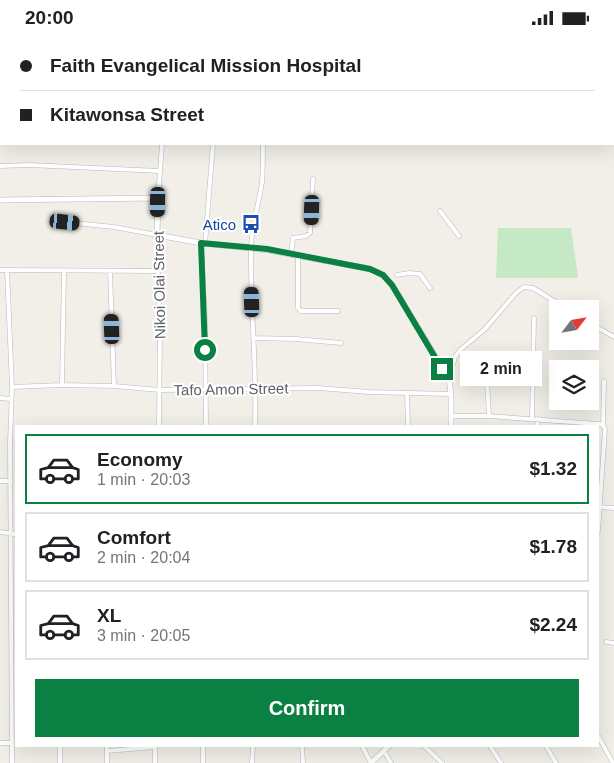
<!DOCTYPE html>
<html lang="en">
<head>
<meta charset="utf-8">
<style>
  :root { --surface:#fff; --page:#f2f2f2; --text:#202124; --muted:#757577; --line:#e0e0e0; --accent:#0b8043 }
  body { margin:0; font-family:Helvetica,sans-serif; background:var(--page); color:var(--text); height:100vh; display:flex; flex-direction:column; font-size:19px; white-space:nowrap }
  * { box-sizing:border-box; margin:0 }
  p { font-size:16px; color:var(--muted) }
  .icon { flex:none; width:28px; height:28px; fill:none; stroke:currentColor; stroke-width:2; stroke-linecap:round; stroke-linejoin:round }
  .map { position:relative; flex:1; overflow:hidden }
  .panel { position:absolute; left:15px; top:390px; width:584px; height:322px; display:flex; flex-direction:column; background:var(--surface); border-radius:0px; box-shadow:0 5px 20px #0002 }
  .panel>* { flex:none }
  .hud { position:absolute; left:0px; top:0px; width:615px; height:110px; box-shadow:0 5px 20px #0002; display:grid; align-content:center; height:110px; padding:0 20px; background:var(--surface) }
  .needle { width:32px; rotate:59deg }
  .controls { position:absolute; left:549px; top:265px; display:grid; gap:10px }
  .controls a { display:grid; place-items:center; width:50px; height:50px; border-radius:0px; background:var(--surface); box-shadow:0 5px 20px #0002; font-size:25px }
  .end { position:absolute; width:22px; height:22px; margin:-11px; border:6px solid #0b8043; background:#fff; box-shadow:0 0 0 2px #fff }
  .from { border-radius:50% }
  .bubble { position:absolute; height:35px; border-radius:0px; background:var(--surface); box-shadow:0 5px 20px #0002; font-size:16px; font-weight:800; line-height:35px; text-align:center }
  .car { position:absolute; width:15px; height:30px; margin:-15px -8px; border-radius:6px; box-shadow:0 0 4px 1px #0007; background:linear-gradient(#222 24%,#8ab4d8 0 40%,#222 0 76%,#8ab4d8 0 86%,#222 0) }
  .hud b { display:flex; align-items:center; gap:18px; height:48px; font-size:19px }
  .hud b+b { border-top:1px solid var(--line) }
  .hud i { width:12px; height:12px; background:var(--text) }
  ul { padding:9px 0 0; list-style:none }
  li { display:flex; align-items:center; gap:15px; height:70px; margin:0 10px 8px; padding:0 10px; border:2px solid var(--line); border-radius:0px }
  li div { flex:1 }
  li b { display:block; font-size:19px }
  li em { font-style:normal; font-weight:800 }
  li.selected { border-color:var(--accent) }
  li>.icon { width:45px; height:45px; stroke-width:1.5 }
  .action { display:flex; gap:10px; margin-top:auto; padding:10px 20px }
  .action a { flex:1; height:58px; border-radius:0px; background:var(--accent); color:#fff; font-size:20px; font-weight:800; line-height:58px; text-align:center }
  .status { display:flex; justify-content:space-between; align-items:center; height:35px; padding:0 25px; background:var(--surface); direction:ltr }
  .status svg { height:14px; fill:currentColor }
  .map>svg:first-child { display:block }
  .green { fill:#c5e8c5 }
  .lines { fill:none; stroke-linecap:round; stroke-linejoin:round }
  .minor-casing { stroke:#b5b8bc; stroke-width:5 }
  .tertiary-casing { stroke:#b5b8bc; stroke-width:6 }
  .minor { stroke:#fff; stroke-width:4 }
  .tertiary { stroke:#fff; stroke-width:5 }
  .route { stroke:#0b8043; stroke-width:6 }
  .labels { text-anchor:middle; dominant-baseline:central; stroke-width:4; stroke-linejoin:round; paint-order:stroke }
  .transit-label { font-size:15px; fill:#164399; stroke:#fff; text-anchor:end }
  .street-label { font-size:15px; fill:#5f6368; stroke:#fff }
</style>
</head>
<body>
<div class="status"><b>20:00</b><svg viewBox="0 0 49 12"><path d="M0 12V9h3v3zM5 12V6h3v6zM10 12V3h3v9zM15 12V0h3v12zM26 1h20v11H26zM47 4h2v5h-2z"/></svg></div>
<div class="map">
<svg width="614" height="728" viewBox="0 0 614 728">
  <rect width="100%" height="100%" fill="#f1efe8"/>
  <!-- green -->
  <path class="green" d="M498,193H571L578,243H496Z"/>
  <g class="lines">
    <!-- minor casing -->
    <g class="minor-casing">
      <path id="minor" d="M167,0V1
        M239,0L240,1
        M596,0L597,1
        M0,29H1
        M614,29V30
        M0,82H1
        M0,131L29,130L160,136
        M158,163L162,109
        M440,176L459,201
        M54,186L114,192L157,200L160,296L159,391
        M201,208L205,283L206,391
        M205,209L213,109
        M291,220L293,203L306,201L310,198L313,144
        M298,221V273L301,276H338
        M0,235L159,236
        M7,235L12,352L10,408L12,728
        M110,236L114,351
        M397,240L409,238L420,239L430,253
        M590,288L614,302
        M253,303L296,304L341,308
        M486,328L489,381
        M449,344L455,322L460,315L484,295L516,258L524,252L533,253L567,274
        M62,350L64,235
        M12,352L62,350L114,351L160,355L318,353L369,357L451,359
        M407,358L408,391
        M0,363L10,364
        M451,381H489L599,389L603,390
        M532,383L534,283
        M255,391C257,331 250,271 251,211C252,189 259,169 262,147C263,135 263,121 263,109
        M537,391L538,384
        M0,446H11
        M598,472L614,473
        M598,496L605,394L603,390L604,346
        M0,497L16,499
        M606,607L614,608
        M598,701L613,728
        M0,708H12
        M60,711V728
        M107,711V728
        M155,711V728
        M302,711L303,728
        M362,711L371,728
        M424,711L442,728
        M490,711L501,728
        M546,711L556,728
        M107,716L155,712
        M384,716L391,728
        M203,728V711
        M252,728L253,711"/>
    </g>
    <!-- tertiary casing -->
    <g class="tertiary-casing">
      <path id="tertiary" d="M0,165L158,163L157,200L201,208L268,215L370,234L383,240L392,250L449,344L451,359V391
        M371,728L389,711"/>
    </g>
    <!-- minor -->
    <use href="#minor" class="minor"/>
    <!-- tertiary -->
    <use href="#tertiary" class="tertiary"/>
  </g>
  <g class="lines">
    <!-- route -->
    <path class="route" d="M205,315L201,208L267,214L370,234L383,240L392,250L442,334"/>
  </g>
  <!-- icons -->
  <defs>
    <g id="bus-bare" transform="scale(1.5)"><path d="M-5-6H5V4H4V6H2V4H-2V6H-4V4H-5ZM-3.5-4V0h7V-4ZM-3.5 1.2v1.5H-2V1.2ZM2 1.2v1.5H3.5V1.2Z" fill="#1a4fb4" stroke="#fff" stroke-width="2.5" paint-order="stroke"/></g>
  </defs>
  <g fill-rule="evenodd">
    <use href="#bus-bare" x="251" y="189"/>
  </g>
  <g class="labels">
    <!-- transit labels -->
    <g class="transit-label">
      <text x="236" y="189">Atico</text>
    </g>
    <!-- street labels -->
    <g class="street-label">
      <text transform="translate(159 250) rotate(-91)">Nikoi Olai Street</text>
      <text transform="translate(231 354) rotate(-1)">Tafo Amon Street</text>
    </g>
  </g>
</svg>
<div class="controls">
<a><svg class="needle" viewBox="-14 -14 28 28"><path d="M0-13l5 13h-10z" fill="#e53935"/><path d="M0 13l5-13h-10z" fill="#757577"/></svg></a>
<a><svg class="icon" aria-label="layers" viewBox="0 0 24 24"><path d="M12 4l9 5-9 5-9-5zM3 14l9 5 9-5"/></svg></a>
</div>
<i class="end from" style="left:205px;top:315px"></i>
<i class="end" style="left:442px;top:334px"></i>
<div class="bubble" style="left:460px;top:316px;width:82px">2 min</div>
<i class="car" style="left:158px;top:167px;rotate:181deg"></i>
<i class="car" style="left:312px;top:175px;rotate:182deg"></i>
<i class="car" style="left:65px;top:187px;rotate:96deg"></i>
<i class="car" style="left:252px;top:267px;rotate:358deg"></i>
<i class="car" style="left:112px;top:294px;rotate:358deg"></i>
<div class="hud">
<b><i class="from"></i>Faith Evangelical Mission Hospital</b>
<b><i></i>Kitawonsa Street</b>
</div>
<section class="panel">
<ul>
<li class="selected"><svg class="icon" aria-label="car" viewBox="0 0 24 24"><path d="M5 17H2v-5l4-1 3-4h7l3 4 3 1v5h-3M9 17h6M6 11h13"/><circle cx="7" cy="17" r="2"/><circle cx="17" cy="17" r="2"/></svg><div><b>Economy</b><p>1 min · 20:03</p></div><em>$1.32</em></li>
<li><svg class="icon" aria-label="car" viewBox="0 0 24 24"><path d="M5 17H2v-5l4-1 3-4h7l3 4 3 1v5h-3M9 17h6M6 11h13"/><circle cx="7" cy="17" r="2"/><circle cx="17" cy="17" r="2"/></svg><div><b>Comfort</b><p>2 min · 20:04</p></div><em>$1.78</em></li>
<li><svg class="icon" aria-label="car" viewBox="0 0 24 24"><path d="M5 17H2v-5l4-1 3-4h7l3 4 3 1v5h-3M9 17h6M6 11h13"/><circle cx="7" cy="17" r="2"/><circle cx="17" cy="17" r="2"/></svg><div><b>XL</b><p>3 min · 20:05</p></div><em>$2.24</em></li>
</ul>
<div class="action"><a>Confirm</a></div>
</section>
</div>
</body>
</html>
